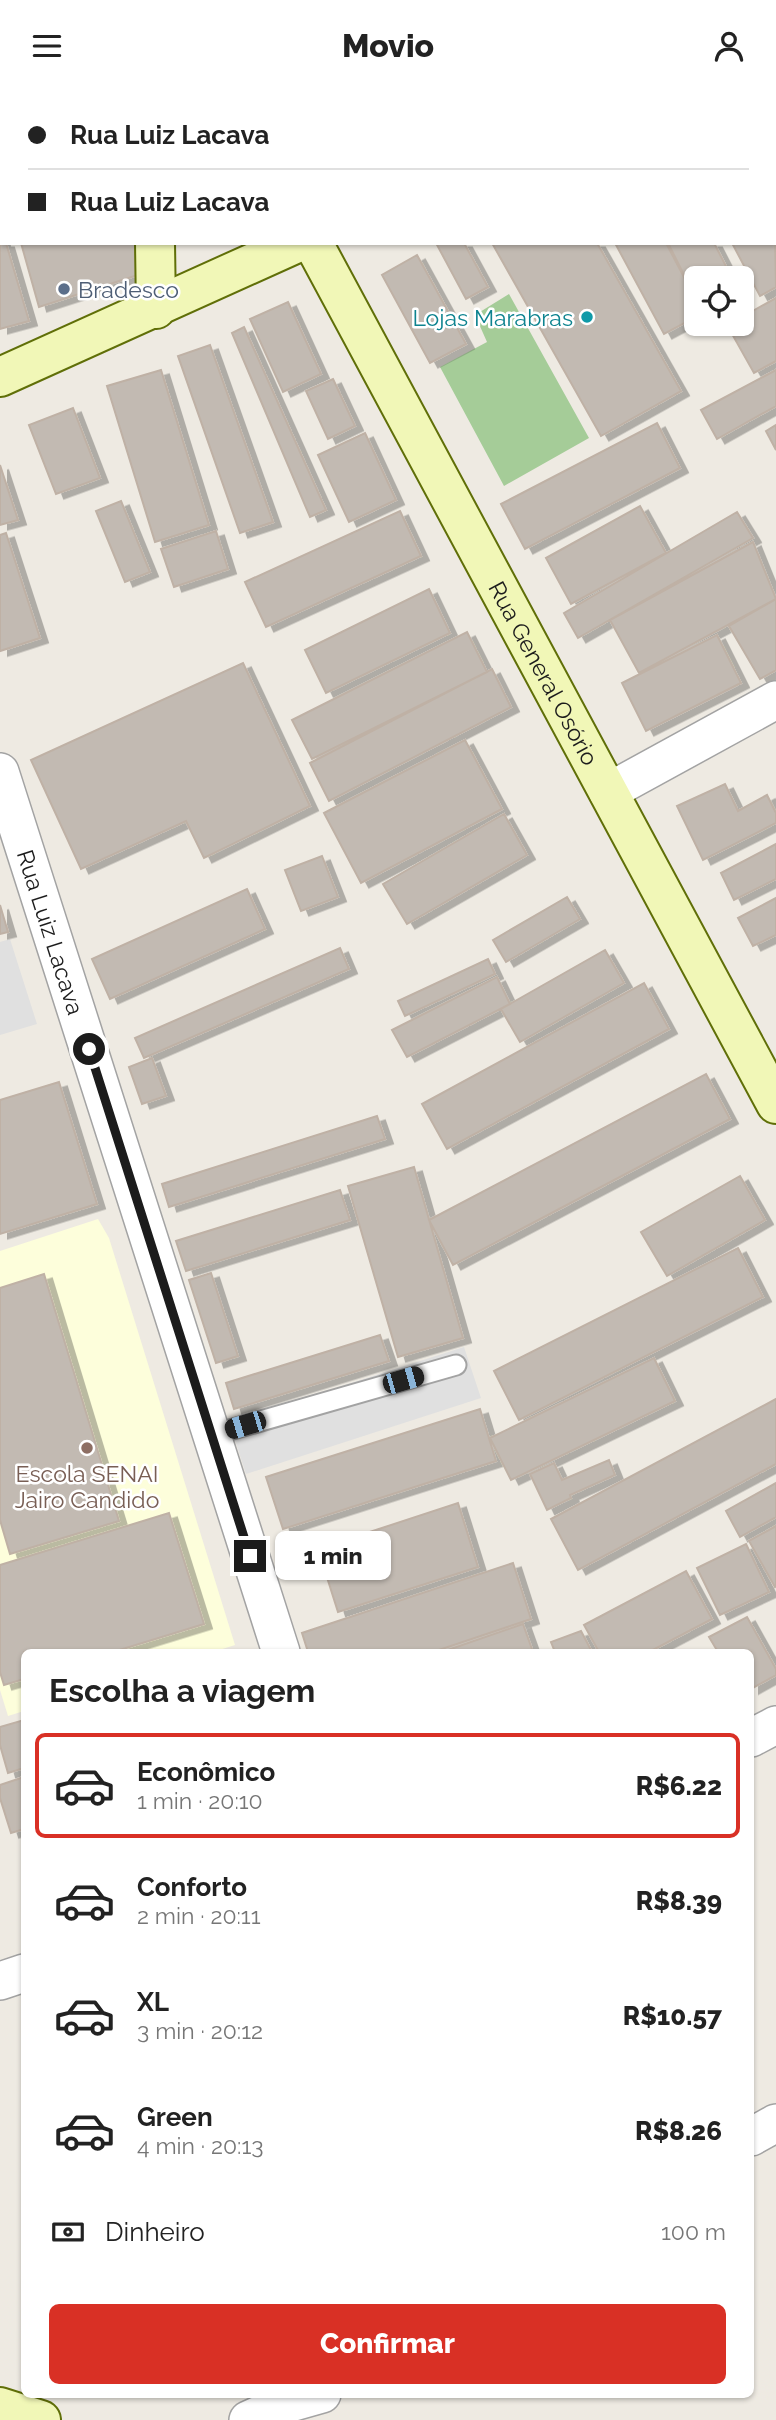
<!DOCTYPE html>
<html lang="pt">
<head>
<meta charset="utf-8">
<style>
  :root { --surface:#fff; --page:#f2f2f2; --text:#222; --muted:#767676; --line:#e0e0e0; --accent:#d93025 }
  body { margin:0; font-family:Raleway,sans-serif; background:var(--page); color:var(--text); height:100vh; display:flex; flex-direction:column; font-size:26px; white-space:nowrap }
  * { box-sizing:border-box; margin:0 }
  p { font-size:23px; color:var(--muted) }
  .icon { flex:none; width:38px; height:38px; fill:none; stroke:currentColor; stroke-width:2; stroke-linecap:round; stroke-linejoin:round }
  .map { position:relative; flex:1; overflow:hidden }
  .sheet { position:absolute; left:21px; top:1558px; width:733px; height:749px; display:flex; flex-direction:column; background:var(--surface); border-radius:10px; box-shadow:0 2px 5px #0004 }
  .sheet>* { flex:none }
  .hud { position:absolute; left:0px; top:0px; width:777px; height:154px; box-shadow:0 2px 5px #0004; display:grid; align-content:center; height:154px; padding:0 28px; background:var(--surface) }
  .tools { position:absolute; left:684px; top:175px; display:grid; gap:14px }
  .tools a { display:grid; place-items:center; width:70px; height:70px; border-radius:10px; background:var(--surface); box-shadow:0 2px 5px #0004; font-size:35px }
  .end { position:absolute; width:32px; height:32px; margin:-16px; border:9px solid #1c1c1c; background:#fff; box-shadow:0 0 0 4px #fff }
  .from { border-radius:50% }
  .bubble { position:absolute; height:49px; border-radius:10px; background:var(--surface); box-shadow:0 2px 5px #0004; font-size:23px; font-weight:800; line-height:49px; text-align:center }
  .car { position:absolute; width:21px; height:42px; margin:-21px -10px; border-radius:9px; box-shadow:0 0 5px 2px #0007; background:linear-gradient(#222 24%,#8ab4d8 0 40%,#222 0 76%,#8ab4d8 0 86%,#222 0) }
  .hud b { display:flex; align-items:center; gap:24px; height:66px; font-size:26px }
  .hud b+b { border-top:2px solid var(--line) }
  .hud i { width:18px; height:18px; background:var(--text) }
  ul { padding:0; list-style:none }
  li { display:flex; align-items:center; gap:21px; height:105px; margin:0 14px 10px; padding:0 14px; border:4px solid transparent; border-radius:10px }
  li div { flex:1 }
  li b { display:block; font-size:26px }
  li em { font-style:normal; font-weight:800 }
  li.current { border-color:var(--accent) }
  li>.icon { width:63px; height:63px; stroke-width:1.5 }
  h2 { padding:0 28px; font-size:32px; line-height:84px }
  .pay { display:flex; align-items:center; gap:18px; height:77px; padding:0 28px; font-size:26px }
  .pay p { margin-inline-start:auto }
  .cta { display:flex; gap:14px; margin-top:auto; padding:14px 28px }
  .cta a { flex:1; height:80px; border-radius:10px; background:var(--accent); color:#fff; font-size:28px; font-weight:800; line-height:80px; text-align:center }
  header { display:flex; justify-content:space-between; align-items:center; height:91px; padding:0 28px; background:var(--surface); font-size:32px; font-weight:800 }
  .map>svg:first-child { display:block }
  .education { fill:#fdfedb }
  .forest { fill:#a5cc98 }
  .park { fill:#bff7c6 }
  .parking { fill:#e0e0e0 }
  .building { fill:#c2bab2; stroke:#bfb1a5; stroke-width:2; filter:url(#shadow) }
  .lines { fill:none; stroke-linecap:round; stroke-linejoin:round }
  .lane-casing { stroke:#a3a3a3; stroke-width:23 }
  .street-casing { stroke:#a3a3a3; stroke-width:40 }
  .secondary-casing { stroke:#606f08; stroke-width:42 }
  .lane { stroke:#fff; stroke-width:19 }
  .street { stroke:#fff; stroke-width:37 }
  .secondary { stroke:#f1f7b7; stroke-width:38 }
  .route { stroke:#1c1c1c; stroke-width:9 }
  .service-dot { fill:#5c6f8a; stroke:#fff; stroke-width:2.5 }
  .culture-dot { fill:#0f9aa8; stroke:#fff; stroke-width:2.5 }
  .education-dot { fill:#8d6e63; stroke:#fff; stroke-width:2.5 }
  .labels { text-anchor:middle; dominant-baseline:central; stroke-width:5; stroke-linejoin:round; paint-order:stroke }
  .service-label { font-size:23px; fill:#4e5e75; stroke:#fff; text-anchor:start }
  .culture-label { font-size:23px; fill:#0d838f; stroke:#fff; text-anchor:end }
  .street-label { font-size:23px; fill:#1c1c1c; stroke:#fff }
  .education-label { font-size:23px; fill:#785e54; stroke:#fff }
</style>
</head>
<body>
<header><svg class="icon" aria-label="menu" viewBox="0 0 24 24"><path d="M4 6h16M4 12h16M4 18h16"/></svg>Movio<svg class="icon" aria-label="person" viewBox="0 0 24 24"><circle cx="12" cy="8" r="4"/><path d="M4 21q1-7 8-7t8 7"/></svg></header>
<div class="map">
<svg width="776" height="2329" viewBox="0 0 776 2329">
  <defs>
    <filter id="shadow"><feDropShadow dx="8" dy="4.5" stdDeviation="0" flood-color="#0004"/></filter>
  </defs>
  <rect width="100%" height="100%" fill="#eeeae2"/>
  <!-- education -->
  <path class="education" d="M98,1128L109,1147L235,1554L213,1561H24V1620L8,1625L0,1599V1160Z"/>
  <!-- forest -->
  <path class="forest" d="M509,203L589,347L504,395L440,276L487,251L475,224Z"/>
  <!-- park -->
  <path class="park" d="M151,0H555L552,2Z"/>
  <!-- parking -->
  <path class="parking" d="M10,848L37,933L0,944V851Z
    M464,1256L481,1307L246,1383L229,1331Z"/>
  <!-- building -->
  <path class="building" d="M0,130L2,152H6L29,230L0,238Z
    M775,141L776,196L760,205L732,152H775Z
    M21,152H139L147,181L39,216Z
    M436,152H464L488,196L466,208Z
    M492,152H597L681,300L601,345Z
    M615,152H666L696,209V226L664,243Z
    M668,152H714L732,187H696V208Z
    M417,164L466,253L430,272L382,184Z
    M776,207V270L754,282L727,234L742,233V226Z
    M288,211L321,283L283,301L250,228Z
    M244,236L326,419L310,426L232,242Z
    M210,254L273,431L240,442L178,265Z
    M161,279L209,434L155,451L107,295Z
    M776,279V315L717,348L701,319Z
    M333,288L355,335L328,348L306,300Z
    M73,317L100,387L56,403L29,334Z
    M657,332L680,377L525,458L501,413Z
    M776,334V359L766,340Z
    M365,342L396,409L349,431L318,364Z
    M0,374L18,429L0,434Z
    M121,410L150,481L125,491L96,420Z
    M640,415L666,462L571,513L546,467Z
    M400,420L421,465L266,536L245,491Z
    M737,421L753,447L578,547L564,522Z
    M216,440L228,478L174,496L161,458Z
    M6,442L40,547L0,560V444Z
    M753,451L776,508L639,582L610,529Z
    M429,498L450,542L326,602L305,559Z
    M776,508V579L760,588L729,535Z
    M467,541L487,581L312,668L292,629Z
    M717,544L741,592L646,640L622,592Z
    M243,572L310,715L204,767L186,730L81,778L31,669Z
    M492,578L511,616L329,710L310,672Z
    M465,649L502,718L361,792L324,722Z
    M725,693L738,720L767,704L776,722V732L703,769L677,715Z
    M504,723L527,764L407,833L383,793Z
    M776,753V788L734,809L721,782Z
    M322,765L338,806L301,820L285,779Z
    M247,798L265,838L110,908L92,868Z
    M567,806L580,828L506,871L493,849Z
    M776,807V844L753,855L738,827Z
    M0,814L8,841L0,843Z
    M340,857L349,878L144,967L135,947Z
    M605,859L624,892L520,951L501,918Z
    M488,868L495,883L405,925L398,910Z
    M497,886L510,913L407,966L392,939Z
    M644,892L669,938L447,1058L422,1013Z
    M152,967L166,1005L142,1013L129,976Z
    M706,983L730,1028L453,1174L429,1129Z
    M59,991L97,1113L0,1143V1009Z
    M377,1025L385,1048L169,1116L162,1093Z
    M414,1076L463,1247L398,1266L348,1095Z
    M740,1085L765,1129L667,1185L641,1141Z
    M340,1099L350,1129L186,1180L176,1150Z
    M738,1157L763,1206L519,1329L494,1280Z
    M211,1182L238,1265L216,1272L189,1189Z
    M44,1183L119,1430L10,1463L0,1429V1197Z
    M380,1244L389,1270L234,1318L226,1292Z
    M654,1267L675,1310L511,1389L490,1347Z
    M776,1308V1373L578,1479L551,1428Z
    M480,1318L496,1370L283,1438L266,1386Z
    M609,1369L615,1384L570,1404L571,1407L547,1419L530,1383L554,1372L562,1389Z
    M776,1392V1426L740,1446L726,1420Z
    M458,1412L478,1476L338,1521L318,1458Z
    M169,1422L204,1533L113,1561H24V1588L4,1594L0,1581V1474Z
    M776,1435V1495L775,1496L749,1450Z
    M746,1453L769,1501L720,1524L697,1477Z
    M513,1472L531,1528L433,1561H308L302,1542Z
    M686,1480L712,1528L649,1561H599L584,1534Z
    M747,1526L776,1578V1584L751,1598V1561H718L709,1546Z
    M523,1533L533,1561H442Z
    M581,1540L592,1561H555L551,1551Z
    M24,1629V1677L8,1682L0,1654V1636Z
    M24,1686V1738L11,1742L0,1707V1694Z"/>
  <g class="lines">
    <!-- lane casing -->
    <g class="lane-casing">
      <path id="lane" d="M212,1344L456,1274"/>
    </g>
    <!-- street casing -->
    <g class="street-casing">
      <g id="street">
        <path id="s1" d="M0,681L281,1561"/>
        <path d="M608,701L776,609"/>
        <path d="M751,1647L776,1634"/>
        <path d="M0,1890L24,1882"/>
        <path d="M751,2046L776,2032"/>
        <path d="M248,2329L276,2316L322,2303"/>
      </g>
    </g>
    <!-- secondary casing -->
    <g class="secondary-casing">
      <g id="secondary">
        <path d="M140,0L141,2"/>
        <path d="M600,2L603,0"/>
        <path d="M155,152L156,218"/>
        <path id="s2" d="M313,152L776,1013"/>
        <path d="M0,286L297,152"/>
        <path d="M0,2316L41,2329"/>
      </g>
    </g>
    <!-- lane -->
    <use href="#lane" class="lane"/>
    <!-- street -->
    <use href="#street" class="street"/>
    <!-- secondary -->
    <use href="#secondary" class="secondary"/>
  </g>
  <g class="lines">
    <!-- route -->
    <path class="route" d="M89,958L250,1465"/>
  </g>
  <!-- markers -->
  <circle class="service-dot" cx="64" cy="198" r="7"/>
  <circle class="culture-dot" cx="587" cy="226" r="7"/>
  <circle class="education-dot" cx="87" cy="1357" r="7"/>
  <g class="labels">
    <!-- service labels -->
    <g class="service-label">
      <text x="78" y="198">Bradesco</text>
    </g>
    <!-- culture labels -->
    <g class="culture-label">
      <text x="573" y="226">Lojas Marabras</text>
    </g>
    <!-- street labels -->
    <g class="street-label">
      <text stroke="none"><textPath href="#s2" startOffset="488">Rua General Osório</textPath></text>
      <text stroke="none"><textPath href="#s1" startOffset="168">Rua Luiz Lacava</textPath></text>
    </g>
    <!-- education labels -->
    <g class="education-label">
      <text x="87" y="1382">Escola SENAI<tspan x="87" dy="26">Jairo Candido</tspan></text>
    </g>
  </g>
</svg>
<div class="tools">
<a><svg class="icon" aria-label="locate" viewBox="0 0 24 24"><circle cx="12" cy="12" r="6"/><path d="M12 2v4M12 18v4M2 12h4M18 12h4"/></svg></a>
</div>
<i class="end from" style="left:89px;top:958px"></i>
<i class="end" style="left:250px;top:1465px"></i>
<div class="bubble" style="left:275px;top:1440px;width:116px">1 min</div>
<i class="car" style="left:403px;top:1289px;rotate:74deg"></i>
<i class="car" style="left:245px;top:1334px;rotate:253deg"></i>
<div class="hud">
<b><i class="from"></i>Rua Luiz Lacava</b>
<b><i></i>Rua Luiz Lacava</b>
</div>
<section class="sheet">
<h2>Escolha a viagem</h2>
<ul>
<li class="current"><svg class="icon" aria-label="car" viewBox="0 0 24 24"><path d="M5 17H2v-5l4-1 3-4h7l3 4 3 1v5h-3M9 17h6M6 11h13"/><circle cx="7" cy="17" r="2"/><circle cx="17" cy="17" r="2"/></svg><div><b>Econômico</b><p>1 min · 20:10</p></div><em>R$6.22</em></li>
<li><svg class="icon" aria-label="car" viewBox="0 0 24 24"><path d="M5 17H2v-5l4-1 3-4h7l3 4 3 1v5h-3M9 17h6M6 11h13"/><circle cx="7" cy="17" r="2"/><circle cx="17" cy="17" r="2"/></svg><div><b>Conforto</b><p>2 min · 20:11</p></div><em>R$8.39</em></li>
<li><svg class="icon" aria-label="car" viewBox="0 0 24 24"><path d="M5 17H2v-5l4-1 3-4h7l3 4 3 1v5h-3M9 17h6M6 11h13"/><circle cx="7" cy="17" r="2"/><circle cx="17" cy="17" r="2"/></svg><div><b>XL</b><p>3 min · 20:12</p></div><em>R$10.57</em></li>
<li><svg class="icon" aria-label="car" viewBox="0 0 24 24"><path d="M5 17H2v-5l4-1 3-4h7l3 4 3 1v5h-3M9 17h6M6 11h13"/><circle cx="7" cy="17" r="2"/><circle cx="17" cy="17" r="2"/></svg><div><b>Green</b><p>4 min · 20:13</p></div><em>R$8.26</em></li>
</ul>
<div class="pay"><svg class="icon" aria-label="cash" viewBox="0 0 24 24"><path d="M3 7h18v10H3z"/><circle cx="12" cy="12" r="2"/></svg>Dinheiro<p>100 m</p></div>
<div class="cta"><a>Confirmar</a></div>
</section>
</div>
</body>
</html>
